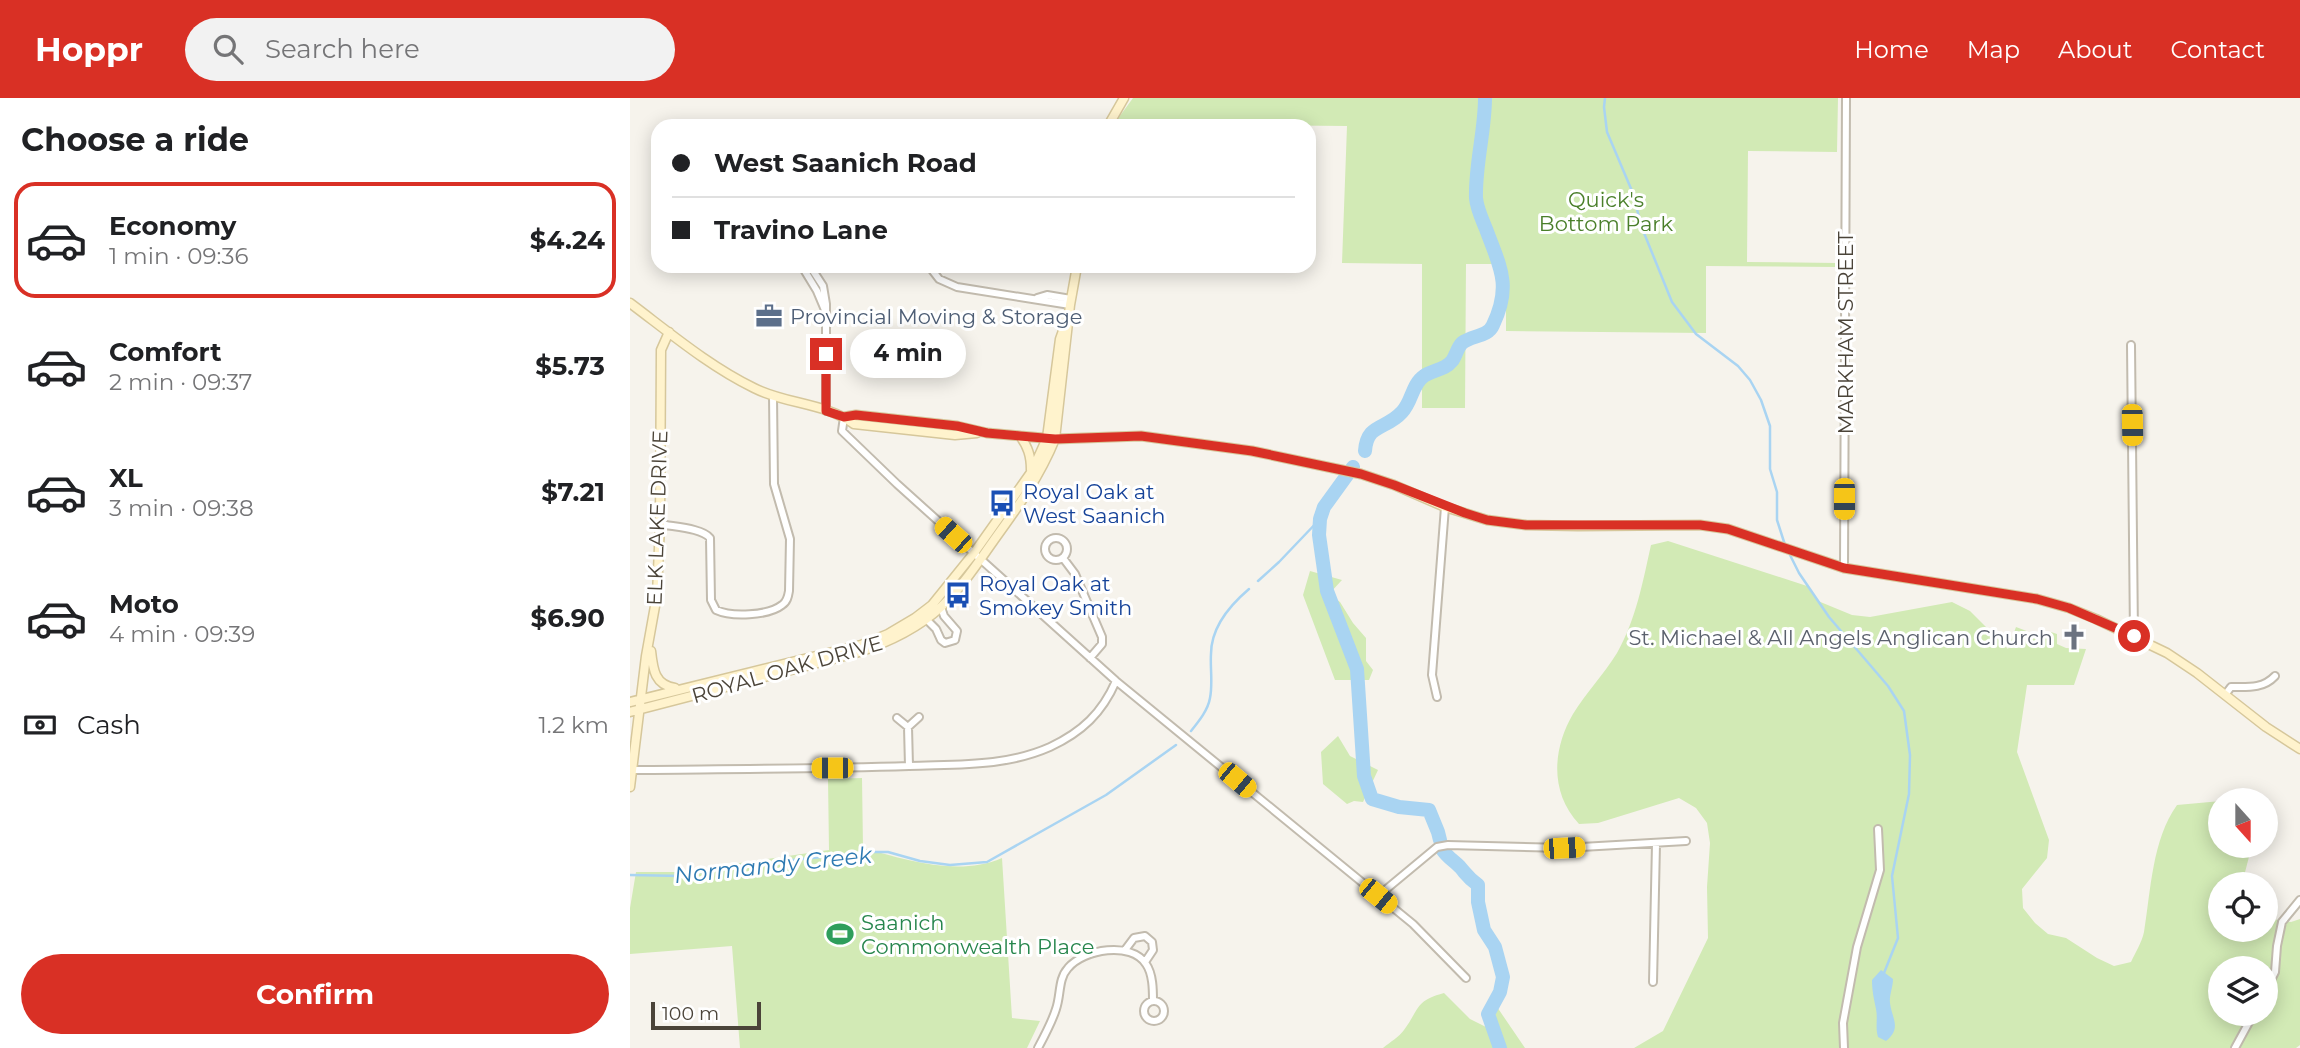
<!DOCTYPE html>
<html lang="en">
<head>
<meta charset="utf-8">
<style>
  :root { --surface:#fff; --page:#f2f2f2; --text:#202124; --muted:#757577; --line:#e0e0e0; --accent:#d93025 }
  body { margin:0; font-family:Montserrat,sans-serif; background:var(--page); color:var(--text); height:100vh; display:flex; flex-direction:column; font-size:26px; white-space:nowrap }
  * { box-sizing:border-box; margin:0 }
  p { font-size:23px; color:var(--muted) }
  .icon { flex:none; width:38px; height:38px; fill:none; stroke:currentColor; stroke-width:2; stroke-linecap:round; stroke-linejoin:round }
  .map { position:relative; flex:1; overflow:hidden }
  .details { display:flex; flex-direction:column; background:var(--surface); width:630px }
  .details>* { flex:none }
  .hud { position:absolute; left:21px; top:21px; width:665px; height:154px; border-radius:21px; box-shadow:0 4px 18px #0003; display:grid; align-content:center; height:154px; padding:0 21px; background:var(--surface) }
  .needle { width:46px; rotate:159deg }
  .fabs { position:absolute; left:1578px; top:690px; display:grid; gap:14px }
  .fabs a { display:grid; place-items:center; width:70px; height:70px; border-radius:50%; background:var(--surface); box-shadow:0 4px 18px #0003; font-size:35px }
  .scale { position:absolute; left:21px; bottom:18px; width:110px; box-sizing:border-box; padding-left:7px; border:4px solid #4b4439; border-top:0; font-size:19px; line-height:24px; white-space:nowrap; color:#4b4439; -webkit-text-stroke:5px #fff; paint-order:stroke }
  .end { position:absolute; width:32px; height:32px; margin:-16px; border:9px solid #d93025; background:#fff; box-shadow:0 0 0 4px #fff }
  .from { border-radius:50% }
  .bubble { position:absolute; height:49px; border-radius:24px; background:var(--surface); box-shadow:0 4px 18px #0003; font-size:23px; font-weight:700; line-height:49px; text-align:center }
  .car { position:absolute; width:21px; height:42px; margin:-21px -10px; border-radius:9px; box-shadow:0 0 5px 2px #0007; background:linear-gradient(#f5c518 24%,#345 0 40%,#f5c518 0 76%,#345 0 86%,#f5c518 0) }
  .hud b { display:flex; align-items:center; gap:24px; height:66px; font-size:26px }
  .hud b+b { border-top:2px solid var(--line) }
  .hud i { width:18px; height:18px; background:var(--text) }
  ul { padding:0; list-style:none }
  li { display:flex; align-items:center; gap:21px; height:116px; margin:0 14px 10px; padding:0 7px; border:4px solid transparent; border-radius:21px }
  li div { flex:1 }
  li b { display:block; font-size:26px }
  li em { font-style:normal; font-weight:700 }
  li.selected { border-color:var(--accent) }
  li>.icon { width:63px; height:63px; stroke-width:1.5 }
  h2 { padding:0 21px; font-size:32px; line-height:84px }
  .pay { display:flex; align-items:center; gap:18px; height:77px; padding:0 21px; font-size:26px }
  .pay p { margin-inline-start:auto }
  .cta { display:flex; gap:14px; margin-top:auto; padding:14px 21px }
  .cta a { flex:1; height:80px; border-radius:42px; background:var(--accent); color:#fff; font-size:28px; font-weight:700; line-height:80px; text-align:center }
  header { display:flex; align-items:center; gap:42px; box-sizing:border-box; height:98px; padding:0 35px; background:var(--accent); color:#fff }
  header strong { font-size:33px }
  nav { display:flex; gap:38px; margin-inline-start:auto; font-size:24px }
  .search { width:490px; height:63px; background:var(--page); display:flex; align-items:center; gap:18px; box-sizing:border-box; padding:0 24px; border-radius:38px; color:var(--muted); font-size:26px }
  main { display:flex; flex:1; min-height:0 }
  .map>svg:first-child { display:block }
  .green { fill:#d2eab5; fill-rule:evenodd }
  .water { fill:#a9d4f2 }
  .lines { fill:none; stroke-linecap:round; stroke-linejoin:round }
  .stream { stroke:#a9d4f2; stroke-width:2.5 }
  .river { stroke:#a9d4f2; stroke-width:14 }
  .street-casing { stroke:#c2bbae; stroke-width:10 }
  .secondary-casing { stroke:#d6c79b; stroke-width:11 }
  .street { stroke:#fff; stroke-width:6 }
  .secondary { stroke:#fff3cd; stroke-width:8 }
  .route { stroke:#d93025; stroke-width:9 }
  .labels { text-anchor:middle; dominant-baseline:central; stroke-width:6; stroke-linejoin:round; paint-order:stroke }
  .park-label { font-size:21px; fill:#4a7f2a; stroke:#fff }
  .service-label { font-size:21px; fill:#4e5e75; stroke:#fff; text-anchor:start }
  .street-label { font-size:21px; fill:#4b4439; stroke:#fff }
  .transit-label { font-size:21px; fill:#164399; stroke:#fff; text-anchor:start }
  .worship-label { font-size:21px; fill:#5b616d; stroke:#fff; text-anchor:end }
  .leisure-label { font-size:21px; fill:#27864d; stroke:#fff; text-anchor:start }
  .water-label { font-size:23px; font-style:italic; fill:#2e7ab2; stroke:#fff }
</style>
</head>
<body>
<header>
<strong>Hoppr</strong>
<div class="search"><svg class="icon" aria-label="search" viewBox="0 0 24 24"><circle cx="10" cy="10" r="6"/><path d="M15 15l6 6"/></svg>Search here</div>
<nav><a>Home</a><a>Map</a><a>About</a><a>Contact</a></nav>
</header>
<main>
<section class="details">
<h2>Choose a ride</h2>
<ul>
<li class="selected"><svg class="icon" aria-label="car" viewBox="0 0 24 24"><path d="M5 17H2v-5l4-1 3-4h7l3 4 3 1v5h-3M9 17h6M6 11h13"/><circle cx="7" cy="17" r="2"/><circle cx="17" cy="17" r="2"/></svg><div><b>Economy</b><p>1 min · 09:36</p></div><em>$4.24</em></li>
<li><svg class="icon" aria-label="car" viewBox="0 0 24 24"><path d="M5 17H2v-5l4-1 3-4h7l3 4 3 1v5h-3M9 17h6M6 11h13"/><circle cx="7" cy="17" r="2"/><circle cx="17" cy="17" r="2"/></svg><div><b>Comfort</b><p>2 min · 09:37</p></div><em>$5.73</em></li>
<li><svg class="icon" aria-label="car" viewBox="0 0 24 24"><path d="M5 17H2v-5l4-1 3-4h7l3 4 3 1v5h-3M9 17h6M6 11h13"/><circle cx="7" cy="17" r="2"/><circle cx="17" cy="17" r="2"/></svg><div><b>XL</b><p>3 min · 09:38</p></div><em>$7.21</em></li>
<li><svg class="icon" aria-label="car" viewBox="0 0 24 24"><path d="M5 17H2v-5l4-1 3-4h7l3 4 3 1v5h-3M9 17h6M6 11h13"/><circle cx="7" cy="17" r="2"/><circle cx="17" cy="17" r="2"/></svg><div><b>Moto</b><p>4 min · 09:39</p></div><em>$6.90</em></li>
</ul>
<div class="pay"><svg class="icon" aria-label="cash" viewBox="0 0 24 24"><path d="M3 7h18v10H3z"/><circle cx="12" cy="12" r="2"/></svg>Cash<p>1.2 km</p></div>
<div class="cta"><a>Confirm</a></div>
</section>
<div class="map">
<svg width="1670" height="950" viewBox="0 0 1670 950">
  <rect width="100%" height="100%" fill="#f6f3ec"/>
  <!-- green -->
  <path class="green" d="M503,0H1208L1207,54L1118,53L1117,164L1207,165V169L1076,168V235L876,233V166H836L835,310H792V166L712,165L717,28L484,26Z
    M1038,443L1177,488L1188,503L1222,517L1240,519L1322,504L1340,513L1378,551L1386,529L1418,541L1421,534L1427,536V546L1436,550L1456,551L1444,587H1397L1387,654L1419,742L1417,760L1392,791L1393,810L1405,825L1418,836L1436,840L1467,860L1484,868L1501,864C1505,855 1512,844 1514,834C1521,792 1522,742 1547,707L1591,703V747H1622L1612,786H1591V831H1636V820L1661,824L1670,821V947L1666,950H1004L1033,933L1078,840L1077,789L1080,745L1077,725L1066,710L1049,700L968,725L949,726C920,695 922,652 943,616C956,595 974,576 987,555C1006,522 1013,483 1021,447ZM1591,870H1636V915H1591Z
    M680,473L712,482L699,496L710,504L723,525L736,540V563L743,572L739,582H705L673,497Z
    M708,638L720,658L748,672L733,704L724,703L717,706L693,686L691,654Z
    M232,680L233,750C277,762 328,779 372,760L382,920L410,923L397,950H110L102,848L0,856V810L6,774H48L199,752L198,681Z
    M814,895L840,921L856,929V918L865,906L895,950H753C760,944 769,939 774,932C790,910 785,903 814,895Z"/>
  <!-- water -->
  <path class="water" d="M1251,872L1263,881C1263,889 1259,898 1260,905C1262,921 1272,930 1256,943L1248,939C1245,929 1248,921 1246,911C1244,901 1242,893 1242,882Z"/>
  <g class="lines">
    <!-- stream -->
    <path class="stream" d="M975,0L974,9L977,34L1002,93L1012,130L1042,204L1066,236L1108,268L1120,282L1131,302L1140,328V371L1147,394V422L1155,447
      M1158,453L1169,475L1199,519L1258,588L1274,613L1280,657L1279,696L1262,778L1268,840L1254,875
      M628,483L649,464L690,421
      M561,633C569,623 578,612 580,600C583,585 580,570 581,556C581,529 599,508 619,491
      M0,777L52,778L96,769L239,754H258L290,763L320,767L357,764L476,697L546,647"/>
    <!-- river -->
    <path class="river" d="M735,353C737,325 756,332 772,314C782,304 782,286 794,278C802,272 815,272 822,263C826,258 827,250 832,245C842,237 858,239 863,227C882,187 870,169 856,131C852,121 847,111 846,100C845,67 855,33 855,0
      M723,369L694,409L690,421L689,437L697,493L727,571L734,678L742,701L769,709L799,712L808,734L810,742
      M812,751C817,759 823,762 830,769C837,777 838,780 848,787V804L854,832L865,849L873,879L870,894L858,916L870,950"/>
    <!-- street casing -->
    <g class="street-casing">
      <path id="street" d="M175,168L173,170L187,193L195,212
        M180,168L193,188L196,206V313
        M299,168L309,181L327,189L440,207
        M407,200L417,197L441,201
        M1501,247L1504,538
        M214,319L212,333L267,386L486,583L783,826L836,880
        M30,426C44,429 72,430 80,440L81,502L86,512C101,519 138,518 152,507C157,504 158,499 159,493L160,441L144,386L143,298
        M415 451a11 11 0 1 1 22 0a11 11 0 1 1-22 0Z
        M433,460L445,476L472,539V546L460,560
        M1214,470L1216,0
        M296,521L306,531L311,542L315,545L325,542L327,533L314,518L311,509
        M1595,597L1601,589C1617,589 1633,591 1645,578
        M807,599L802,577L815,409
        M267,620L278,629
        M279,668L278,629L289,619
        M2,672C95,671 187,671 279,668C327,666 375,669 420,649C452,634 472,615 486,583
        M748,798L807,749L818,747L934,750L1056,743
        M495,852L504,840L515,838L522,844L523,852L515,864
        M1023,884L1026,746
        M1636,892L1645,874L1647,848L1652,824L1670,802
        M514 913a10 10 0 1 1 20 0a10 10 0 1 1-20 0Z
        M408,950C415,937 422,924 426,911C431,897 428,881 438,870C454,851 501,843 516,866C523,876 523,892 523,903
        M1214,950L1213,925L1227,849L1250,772L1248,731
        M1605,950L1624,915"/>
    </g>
    <!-- secondary casing -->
    <g class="secondary-casing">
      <path id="secondary" d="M478,28L494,0
        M0,205C40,235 79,268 124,290C155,306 196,305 224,326L325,337L347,335
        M214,319L226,317L327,328L357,335L390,338L425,341L511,338L622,353L731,376L764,387L815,409L857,422L896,427L948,428L1070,427L1098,431L1214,470L1407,501L1439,510L1466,521L1537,555L1567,575L1636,629L1670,651
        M390,338C398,349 401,358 401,372
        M21,553C23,572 25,587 45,590
        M0,604L231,547L258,536L285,520L302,507L344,455L402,373L417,340L430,241L435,227
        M0,614L226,555C257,545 286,532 311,509C331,490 348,465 364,442C388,409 410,378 425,341L440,207L447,168
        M0,689L16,558L27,497L30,426L31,252L39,234"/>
    </g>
    <!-- street -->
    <use href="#street" class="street"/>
    <!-- secondary -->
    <use href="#secondary" class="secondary"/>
  </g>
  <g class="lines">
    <!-- route -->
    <path class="route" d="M196,256V313L214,319L226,317L327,328L357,335L390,338L425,341L511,338L622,353L731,376L764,387L835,415L857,422L896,427H1070L1098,431L1214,470L1407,501L1439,510L1504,538"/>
  </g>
  <!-- icons -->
  <defs>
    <g id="office-bare" transform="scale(2.1)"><path d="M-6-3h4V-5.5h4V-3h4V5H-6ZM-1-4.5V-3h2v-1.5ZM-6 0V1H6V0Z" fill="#5c6f8a" stroke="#fff" stroke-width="2.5" paint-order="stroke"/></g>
    <g id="bus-bare" transform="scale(2.1)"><path d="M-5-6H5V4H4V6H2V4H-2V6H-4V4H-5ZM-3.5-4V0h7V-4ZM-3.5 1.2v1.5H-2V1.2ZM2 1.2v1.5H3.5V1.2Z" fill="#1a4fb4" stroke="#fff" stroke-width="2.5" paint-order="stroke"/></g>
    <g id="church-bare" transform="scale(2.1)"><path d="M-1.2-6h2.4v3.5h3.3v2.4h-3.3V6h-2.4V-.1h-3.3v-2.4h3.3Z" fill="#6b7280" stroke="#fff" stroke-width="2.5" paint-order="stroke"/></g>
    <g id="stadium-bare" transform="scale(2.1)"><path d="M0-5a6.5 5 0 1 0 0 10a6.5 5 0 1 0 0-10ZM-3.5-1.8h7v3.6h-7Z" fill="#2e9e5b" stroke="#fff" stroke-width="2.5" paint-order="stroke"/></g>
  </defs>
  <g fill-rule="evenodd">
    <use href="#office-bare" x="139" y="218"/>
    <use href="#bus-bare" x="372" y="405"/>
    <use href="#bus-bare" x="328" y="497"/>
    <use href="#church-bare" x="1444" y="539"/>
    <use href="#stadium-bare" x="210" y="836"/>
  </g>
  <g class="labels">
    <!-- park labels -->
    <g class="park-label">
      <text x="976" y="101">Quick's<tspan x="976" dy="24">Bottom Park</tspan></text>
    </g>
    <!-- service labels -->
    <g class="service-label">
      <text x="160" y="218">Provincial Moving &amp; Storage</text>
    </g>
    <!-- street labels -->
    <g class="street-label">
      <text transform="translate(1215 235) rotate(-90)">MARKHAM STREET</text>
      <text transform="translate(27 420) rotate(-88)">ELK LAKE DRIVE</text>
      <text transform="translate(157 571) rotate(-16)">ROYAL OAK DRIVE</text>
    </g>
    <!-- transit labels -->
    <g class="transit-label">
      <text x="393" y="393">Royal Oak at<tspan x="393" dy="24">West Saanich</tspan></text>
      <text x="349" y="485">Royal Oak at<tspan x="349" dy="24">Smokey Smith</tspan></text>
    </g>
    <!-- worship labels -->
    <g class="worship-label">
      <text x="1423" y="539">St. Michael &amp; All Angels Anglican Church</text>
    </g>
    <!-- leisure labels -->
    <g class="leisure-label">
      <text x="231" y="824">Saanich<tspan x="231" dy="24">Commonwealth Place</tspan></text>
    </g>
    <!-- water labels -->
    <g class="water-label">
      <text transform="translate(143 767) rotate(-6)">Normandy Creek</text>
    </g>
  </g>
</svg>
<div class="fabs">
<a><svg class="needle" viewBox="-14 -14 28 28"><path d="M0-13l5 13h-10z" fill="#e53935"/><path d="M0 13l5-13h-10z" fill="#757577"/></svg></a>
<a><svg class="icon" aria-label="locate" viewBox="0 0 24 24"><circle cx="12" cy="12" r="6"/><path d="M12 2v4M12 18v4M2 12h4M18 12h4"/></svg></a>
<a><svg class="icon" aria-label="layers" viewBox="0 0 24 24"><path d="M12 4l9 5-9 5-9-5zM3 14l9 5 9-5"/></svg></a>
</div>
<div class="scale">100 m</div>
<i class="end from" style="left:1504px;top:538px"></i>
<i class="end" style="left:196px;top:256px"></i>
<div class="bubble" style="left:220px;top:231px;width:116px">4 min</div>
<i class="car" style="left:1502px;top:327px;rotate:179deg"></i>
<i class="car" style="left:1214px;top:401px;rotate:180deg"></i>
<i class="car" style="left:323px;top:437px;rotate:312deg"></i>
<i class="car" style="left:202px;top:670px;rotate:270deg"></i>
<i class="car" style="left:607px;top:682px;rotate:130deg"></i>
<i class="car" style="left:934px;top:750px;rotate:87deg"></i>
<i class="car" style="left:748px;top:798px;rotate:129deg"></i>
<div class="hud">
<b><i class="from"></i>West Saanich Road</b>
<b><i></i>Travino Lane</b>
</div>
</div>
</main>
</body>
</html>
